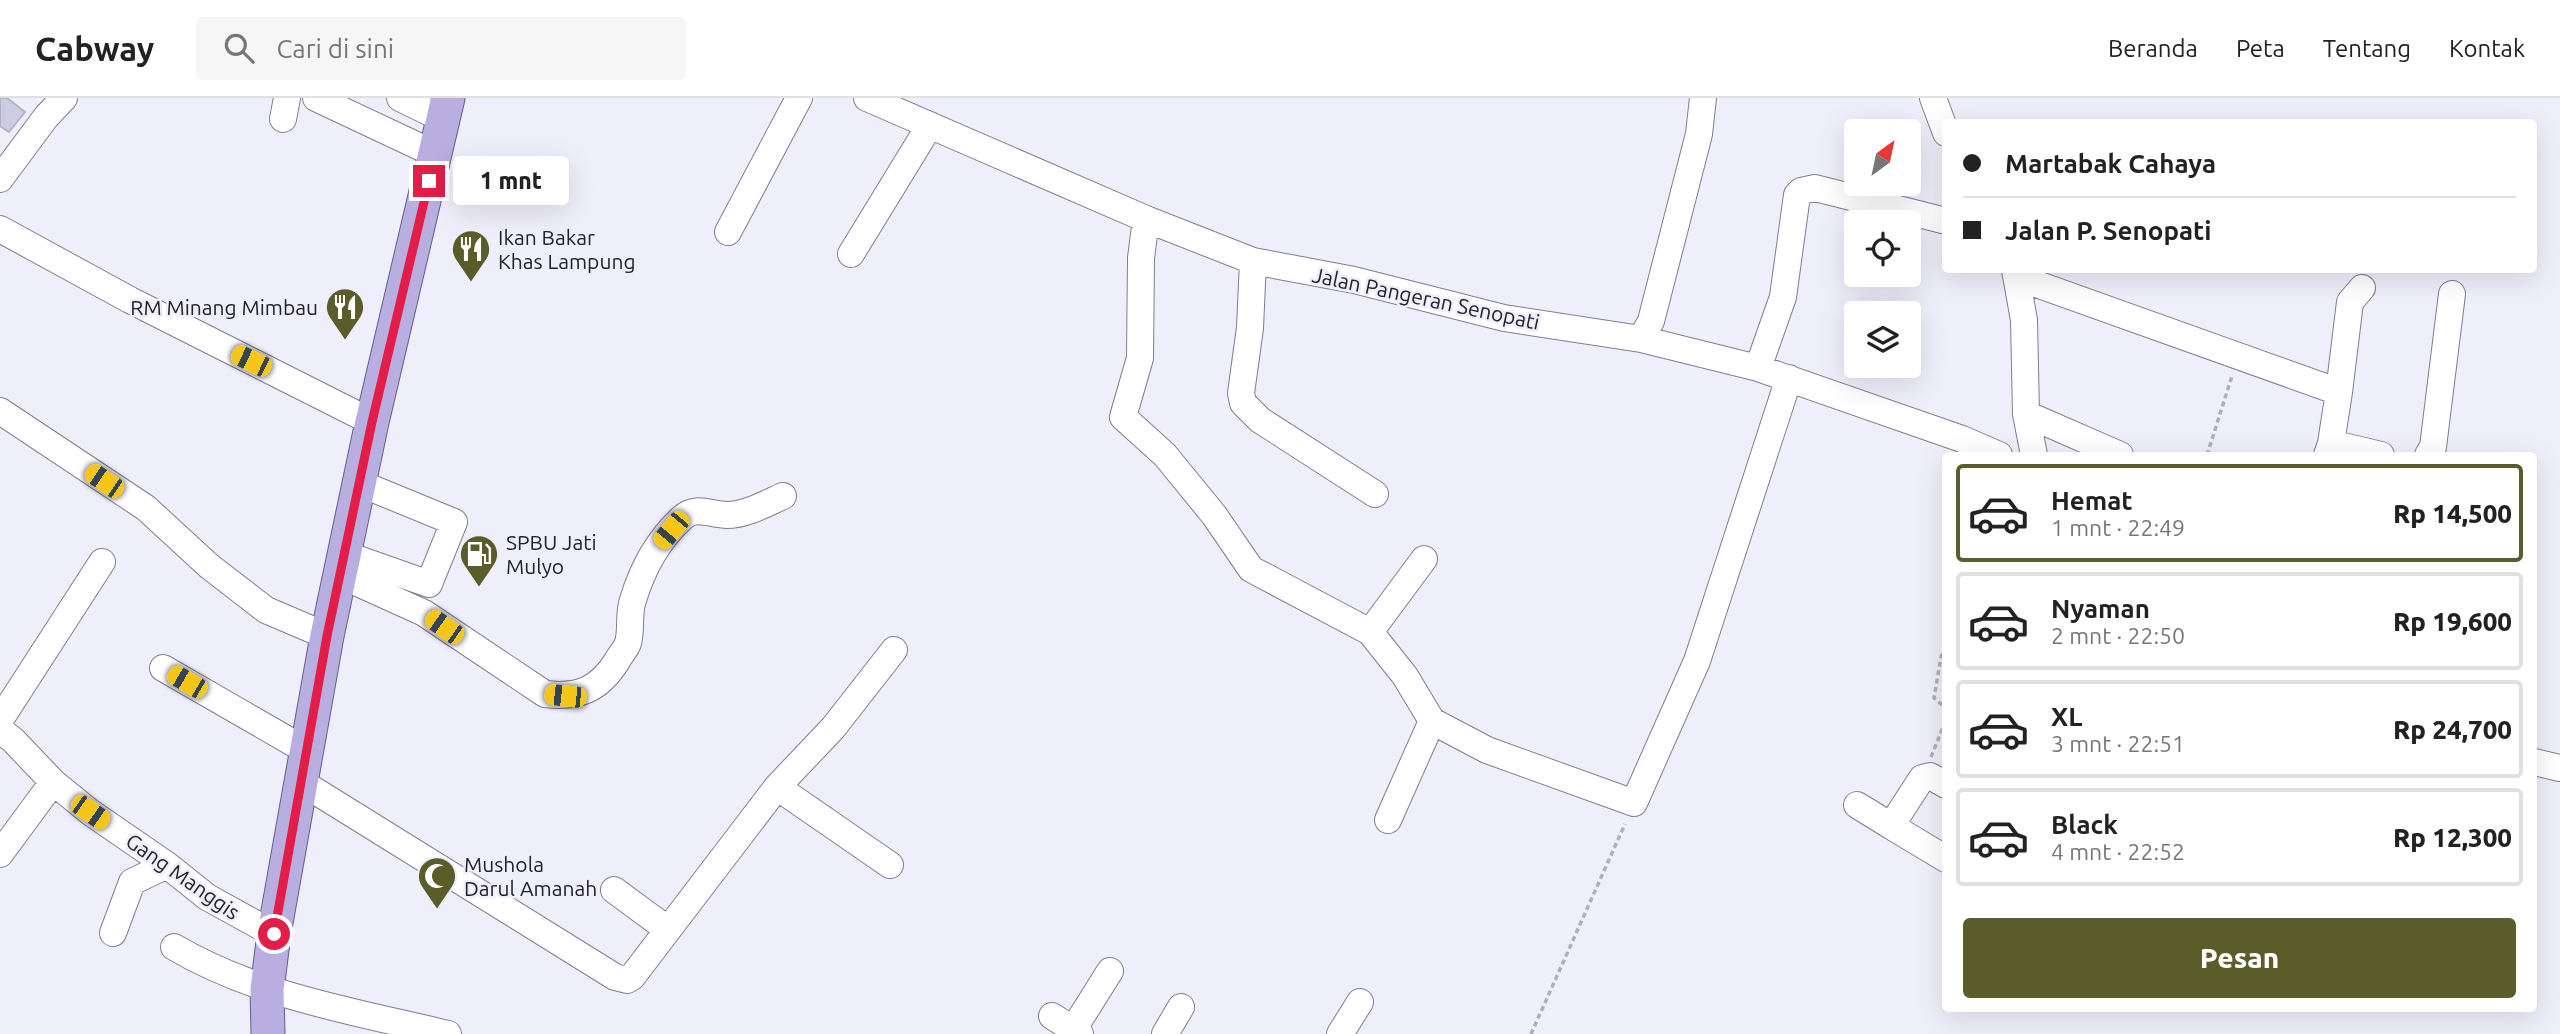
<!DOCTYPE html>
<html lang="id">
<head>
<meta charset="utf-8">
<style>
  :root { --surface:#fff; --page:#f6f6f6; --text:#222; --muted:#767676; --line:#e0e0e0; --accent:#5a5c29 }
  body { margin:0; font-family:Ubuntu,sans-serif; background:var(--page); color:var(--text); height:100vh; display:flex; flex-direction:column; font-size:26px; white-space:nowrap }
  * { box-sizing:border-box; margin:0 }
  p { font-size:23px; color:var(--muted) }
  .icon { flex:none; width:38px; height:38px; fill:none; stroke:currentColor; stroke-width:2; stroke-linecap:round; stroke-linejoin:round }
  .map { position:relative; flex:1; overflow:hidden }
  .drawer { position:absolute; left:1942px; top:354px; width:595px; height:560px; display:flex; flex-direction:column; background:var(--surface); border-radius:7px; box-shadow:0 7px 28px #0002 }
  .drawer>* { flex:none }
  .hud { position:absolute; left:1942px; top:21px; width:595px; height:154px; border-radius:7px; box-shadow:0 7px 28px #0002; display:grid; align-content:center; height:154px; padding:0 21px; background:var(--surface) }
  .needle { width:46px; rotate:33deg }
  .buttons { position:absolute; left:1844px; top:21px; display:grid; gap:14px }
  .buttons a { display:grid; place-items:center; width:77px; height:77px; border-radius:7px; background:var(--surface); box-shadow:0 7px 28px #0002; font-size:35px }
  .end { position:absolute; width:32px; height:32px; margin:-16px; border:9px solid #e11d48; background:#fff; box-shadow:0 0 0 4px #fff }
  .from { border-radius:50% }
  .bubble { position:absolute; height:49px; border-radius:7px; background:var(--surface); box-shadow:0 7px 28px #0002; font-size:23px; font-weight:800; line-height:49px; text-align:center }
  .car { position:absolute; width:21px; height:42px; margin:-21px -10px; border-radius:9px; box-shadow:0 0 5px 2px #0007; background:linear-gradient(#f5c518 24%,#345 0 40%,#f5c518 0 76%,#345 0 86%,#f5c518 0) }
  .hud b { display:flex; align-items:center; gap:24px; height:66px; font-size:26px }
  .hud b+b { border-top:2px solid var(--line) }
  .hud i { width:18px; height:18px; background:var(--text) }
  ul { padding:12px 0 0; list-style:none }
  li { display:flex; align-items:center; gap:21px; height:98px; margin:0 14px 10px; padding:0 7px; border:4px solid var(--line); border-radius:7px }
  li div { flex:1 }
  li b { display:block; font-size:26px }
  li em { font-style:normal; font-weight:800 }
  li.selected { border-color:var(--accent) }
  li>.icon { width:63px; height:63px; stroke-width:1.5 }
  .action { display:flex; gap:14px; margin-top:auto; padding:14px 21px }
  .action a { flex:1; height:80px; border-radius:7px; background:var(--accent); color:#fff; font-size:28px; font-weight:800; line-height:80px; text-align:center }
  header { display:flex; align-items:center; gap:42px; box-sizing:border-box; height:98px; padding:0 35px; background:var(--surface); border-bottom:2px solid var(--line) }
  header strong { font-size:33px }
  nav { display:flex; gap:38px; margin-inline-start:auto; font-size:24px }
  .search { width:490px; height:63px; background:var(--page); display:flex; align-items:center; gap:18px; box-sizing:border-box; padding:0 24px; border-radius:7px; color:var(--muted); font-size:26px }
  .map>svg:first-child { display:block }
  .building { fill:#cecce2; stroke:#b3b1c6; stroke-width:2 }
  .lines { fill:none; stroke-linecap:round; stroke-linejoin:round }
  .minor-casing { stroke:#807d91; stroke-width:28 }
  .major-casing { stroke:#655b93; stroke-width:35 }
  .path { stroke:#afaeba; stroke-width:3.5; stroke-dasharray:5 3.5; stroke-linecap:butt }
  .minor { stroke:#fff; stroke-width:26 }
  .major { stroke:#b8afe0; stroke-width:33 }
  .route { stroke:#e11d48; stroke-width:9 }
  .labels { text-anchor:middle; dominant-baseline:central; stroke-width:5; stroke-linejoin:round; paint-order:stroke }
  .poi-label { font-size:21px; fill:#23222a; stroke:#efeefb; text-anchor:start }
  .street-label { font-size:21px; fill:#23222a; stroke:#efeefb }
</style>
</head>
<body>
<header>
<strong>Cabway</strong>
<div class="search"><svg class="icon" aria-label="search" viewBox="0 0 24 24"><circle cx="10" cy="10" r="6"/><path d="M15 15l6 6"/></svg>Cari di sini</div>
<nav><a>Beranda</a><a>Peta</a><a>Tentang</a><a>Kontak</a></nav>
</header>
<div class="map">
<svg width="2560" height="936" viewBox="0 0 2560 936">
  <rect width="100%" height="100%" fill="#efeefb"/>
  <!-- building -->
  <path class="building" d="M0,0H7L25,14L9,34L0,28Z"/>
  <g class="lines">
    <!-- minor casing -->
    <g class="minor-casing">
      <path id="minor" d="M316,0L435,56
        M400,0L443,21
        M867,0L1146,121L1253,163L1354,182L1504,220L1641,241L1758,270L1962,341L1999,357
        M1933,0L1946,35
        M283,21L287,0
        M0,81L46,19L64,0
        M1146,121L1141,160L1140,260L1123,319L1165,357L1214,417L1251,471L1370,534L1424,461
        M0,131L130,202L372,324
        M728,134L799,0
        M851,156L930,27
        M1253,163L1250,230L1241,295L1243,305L1260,322L1375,396
        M2015,172L2024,222L2026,316L2034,357
        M2017,179L2339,294L2331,345L2327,357
        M1641,241L1651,223L1699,36L1703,0
        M1758,270L1783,199L1797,97L1801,93L1815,90L1946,123
        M2339,294L2350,204L2362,190
        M0,313L146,410L209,468L266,512L327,538
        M2026,316L2120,357
        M2331,345L2381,357
        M2428,357L2433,349L2452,196
        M344,456L429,486L454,424L359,385
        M340,477L424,515L545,596C578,600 599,592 617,563C620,557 626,551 628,545C632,531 628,515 633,502C642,472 658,442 682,420C696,407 711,417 727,417C746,417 767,405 783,398
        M1370,534L1405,578L1432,623L1388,722
        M163,570L307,653
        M0,622L102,464
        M1432,623L1487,652L1634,705L1697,563L1789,280
        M0,632L13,642L53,684L90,714L167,767L207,799L274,836
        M2534,664L2560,670
        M301,684L615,879L627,882L632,879L777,689L833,630L894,552
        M777,689L890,767
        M1857,707L1891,728L1922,680L1930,678L1946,687
        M1891,728L1946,761
        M0,756L53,684
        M614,792L667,831
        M113,835L132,784L167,767
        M174,849C257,898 356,914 448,936
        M1052,918L1080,936
        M1073,932L1110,873
        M1165,936L1181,909
        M1340,936L1360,904"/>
    </g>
    <!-- major casing -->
    <g class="major-casing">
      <path id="major" d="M268,936L267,891L274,836L327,538L372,324L448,0"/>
    </g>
    <!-- path -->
    <path class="path" d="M2207,357L2232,278
      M1946,548L1941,559L1934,600L1946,610
      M1931,659L1946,622
      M1531,936L1625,726"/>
    <!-- minor -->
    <use href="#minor" class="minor"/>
    <!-- major -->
    <use href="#major" class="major"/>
  </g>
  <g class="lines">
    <!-- route -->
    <path class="route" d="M274,836L327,538L372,324L429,83"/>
  </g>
  <!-- icons -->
  <defs>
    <g id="restaurant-pin" transform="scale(2.0125)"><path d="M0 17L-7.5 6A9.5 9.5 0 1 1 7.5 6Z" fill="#5a5c29" stroke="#efeefb"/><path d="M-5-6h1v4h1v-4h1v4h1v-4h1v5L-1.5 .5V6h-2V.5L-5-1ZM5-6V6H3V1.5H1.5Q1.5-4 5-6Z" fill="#fff"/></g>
    <g id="fuel-pin" transform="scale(2.0125)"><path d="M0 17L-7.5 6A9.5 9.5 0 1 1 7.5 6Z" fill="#5a5c29" stroke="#efeefb"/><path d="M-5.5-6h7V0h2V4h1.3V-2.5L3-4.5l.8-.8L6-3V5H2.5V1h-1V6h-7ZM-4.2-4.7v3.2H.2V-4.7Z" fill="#fff"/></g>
    <g id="mosque-pin" transform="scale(2.0125)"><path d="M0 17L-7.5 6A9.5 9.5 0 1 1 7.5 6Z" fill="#5a5c29" stroke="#efeefb"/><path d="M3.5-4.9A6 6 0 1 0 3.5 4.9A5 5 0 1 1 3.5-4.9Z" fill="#fff"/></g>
  </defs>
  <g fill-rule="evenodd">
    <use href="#restaurant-pin" x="471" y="151"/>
    <use href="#restaurant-pin" x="345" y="209"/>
    <use href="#fuel-pin" x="479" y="456"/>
    <use href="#mosque-pin" x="437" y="778"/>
  </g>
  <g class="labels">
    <!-- poi labels -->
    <g class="poi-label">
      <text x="498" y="139">Ikan Bakar<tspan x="498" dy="24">Khas Lampung</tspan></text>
      <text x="318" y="209" text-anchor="end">RM Minang Mimbau</text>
      <text x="506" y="444">SPBU Jati<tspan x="506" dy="24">Mulyo</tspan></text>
      <text x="464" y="766">Mushola<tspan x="464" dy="24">Darul Amanah</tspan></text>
    </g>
    <!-- street labels -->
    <g class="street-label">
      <text transform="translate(1426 200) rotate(12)">Jalan Pangeran Senopati</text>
      <text transform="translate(183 778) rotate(35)">Gang Manggis</text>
    </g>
  </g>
</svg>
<div class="buttons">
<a><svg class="needle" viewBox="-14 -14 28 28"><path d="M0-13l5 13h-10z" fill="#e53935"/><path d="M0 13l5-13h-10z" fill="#767676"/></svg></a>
<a><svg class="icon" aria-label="locate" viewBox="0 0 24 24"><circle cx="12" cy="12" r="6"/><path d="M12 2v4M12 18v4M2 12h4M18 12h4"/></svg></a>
<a><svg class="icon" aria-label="layers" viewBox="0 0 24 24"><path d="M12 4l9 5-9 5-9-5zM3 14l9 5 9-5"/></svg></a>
</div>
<i class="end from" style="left:274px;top:836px"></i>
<i class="end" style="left:429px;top:83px"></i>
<div class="bubble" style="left:453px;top:58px;width:116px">1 mnt</div>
<i class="car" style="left:251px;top:263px;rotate:296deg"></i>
<i class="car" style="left:104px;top:383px;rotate:304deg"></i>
<i class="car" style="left:671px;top:432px;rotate:220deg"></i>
<i class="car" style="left:444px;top:529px;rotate:305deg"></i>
<i class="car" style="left:187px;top:584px;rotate:300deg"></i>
<i class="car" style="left:565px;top:598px;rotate:276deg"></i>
<i class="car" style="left:90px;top:714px;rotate:125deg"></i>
<div class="hud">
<b><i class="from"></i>Martabak Cahaya</b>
<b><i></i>Jalan P. Senopati</b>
</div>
<section class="drawer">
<ul>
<li class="selected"><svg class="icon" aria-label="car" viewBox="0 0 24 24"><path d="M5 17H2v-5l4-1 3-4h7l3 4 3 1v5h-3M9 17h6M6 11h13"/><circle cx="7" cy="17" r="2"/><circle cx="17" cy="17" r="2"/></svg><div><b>Hemat</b><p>1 mnt · 22:49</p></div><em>Rp 14,500</em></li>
<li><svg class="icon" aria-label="car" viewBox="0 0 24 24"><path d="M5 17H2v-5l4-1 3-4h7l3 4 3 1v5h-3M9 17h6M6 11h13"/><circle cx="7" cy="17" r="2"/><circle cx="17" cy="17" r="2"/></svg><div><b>Nyaman</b><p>2 mnt · 22:50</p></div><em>Rp 19,600</em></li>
<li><svg class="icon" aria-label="car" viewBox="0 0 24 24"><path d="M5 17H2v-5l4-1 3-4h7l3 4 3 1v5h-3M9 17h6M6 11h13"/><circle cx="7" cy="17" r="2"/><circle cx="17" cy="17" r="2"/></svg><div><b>XL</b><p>3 mnt · 22:51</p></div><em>Rp 24,700</em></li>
<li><svg class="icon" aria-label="car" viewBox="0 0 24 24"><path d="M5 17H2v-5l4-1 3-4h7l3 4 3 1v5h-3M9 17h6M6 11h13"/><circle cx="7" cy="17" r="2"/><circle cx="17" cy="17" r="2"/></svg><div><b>Black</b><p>4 mnt · 22:52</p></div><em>Rp 12,300</em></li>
</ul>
<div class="action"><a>Pesan</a></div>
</section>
</div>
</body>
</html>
